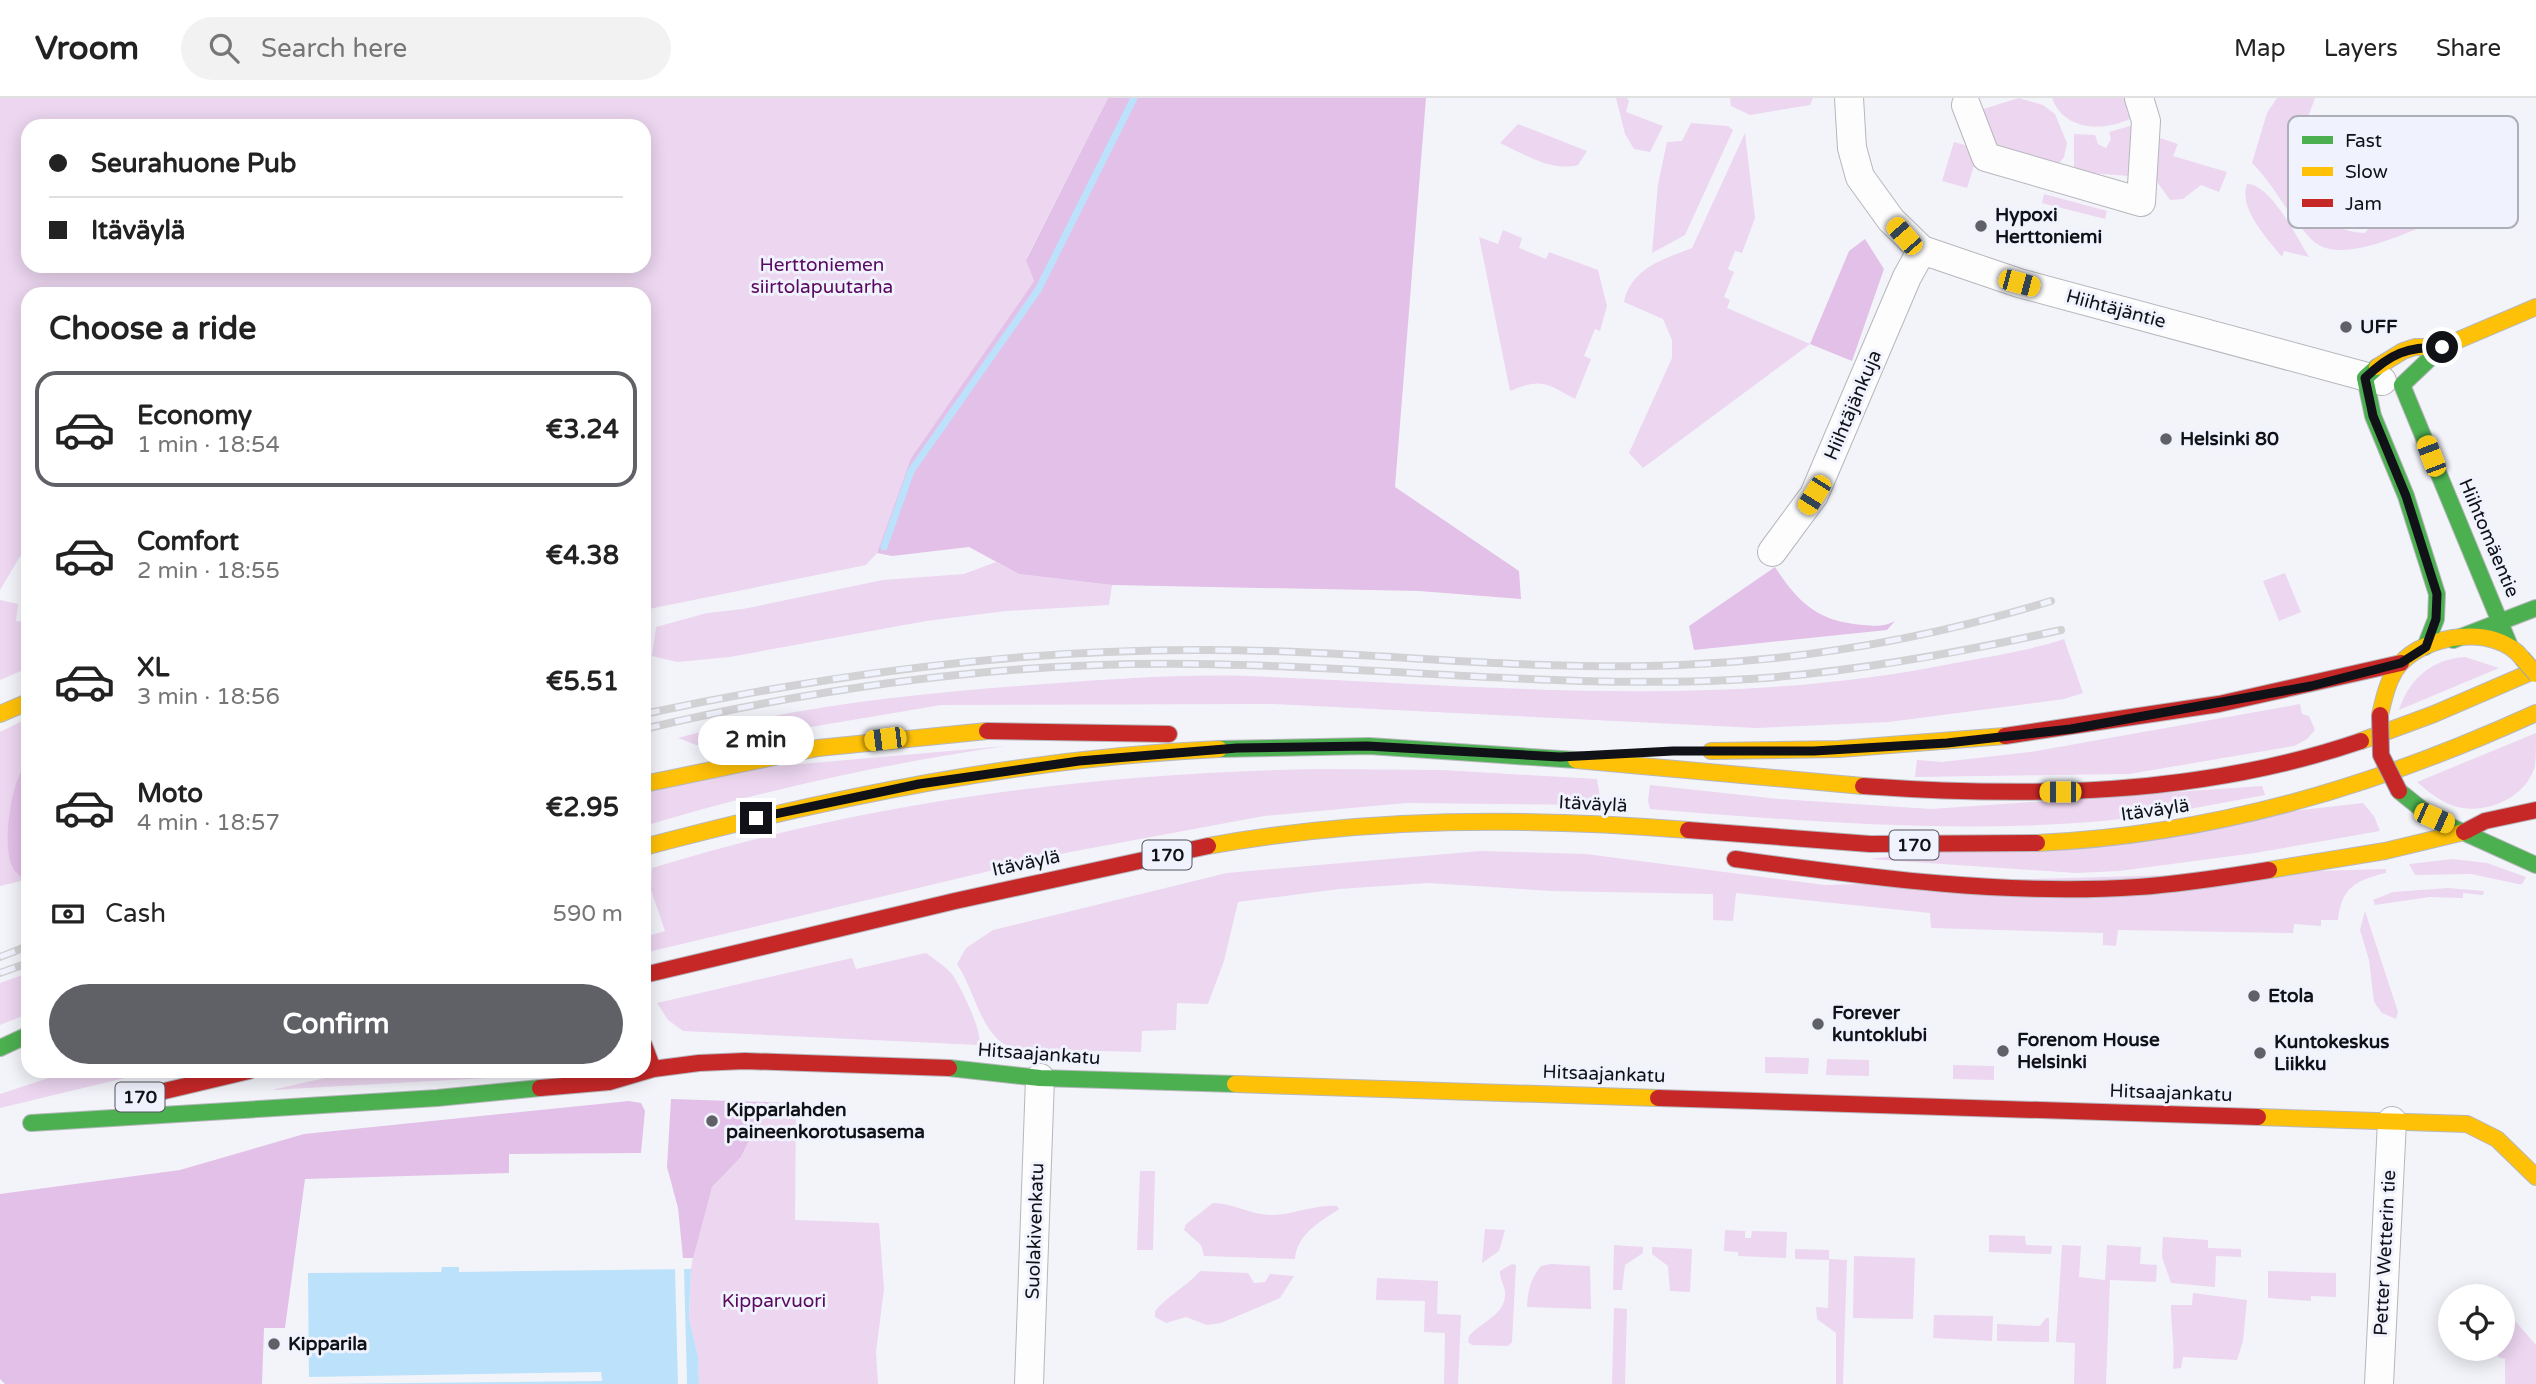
<!DOCTYPE html>
<html lang="en">
<head>
<meta charset="utf-8">
<style>
  :root { --surface:#fff; --page:#f2f2f2; --text:#222; --muted:#767676; --line:#e0e0e0; --accent:#606067 }
  body { margin:0; font-family:"Varela Round",sans-serif; background:var(--page); color:var(--text); height:100vh; display:flex; flex-direction:column; font-size:26px; white-space:nowrap }
  * { box-sizing:border-box; margin:0 }
  p { font-size:23px; color:var(--muted) }
  .icon { flex:none; width:38px; height:38px; fill:none; stroke:currentColor; stroke-width:2; stroke-linecap:round; stroke-linejoin:round }
  .map { position:relative; flex:1; overflow:hidden }
  .drawer { position:absolute; left:21px; top:189px; width:630px; height:791px; display:flex; flex-direction:column; background:var(--surface); border-radius:21px; box-shadow:0 4px 18px #0003 }
  .drawer>* { flex:none }
  .hud { position:absolute; left:21px; top:21px; width:630px; height:154px; border-radius:21px; box-shadow:0 4px 18px #0003; display:grid; align-content:center; height:154px; padding:0 28px; background:var(--surface) }
  .buttons { position:absolute; left:2438px; top:1186px; display:grid; gap:14px }
  .buttons a { display:grid; place-items:center; width:77px; height:77px; border-radius:50%; background:var(--surface); box-shadow:0 4px 18px #0003; font-size:35px }
  .end { position:absolute; width:32px; height:32px; margin:-16px; border:9px solid #111118; background:#fff; box-shadow:0 0 0 4px #fff }
  .from { border-radius:50% }
  .bubble { position:absolute; height:49px; border-radius:24px; background:var(--surface); box-shadow:0 4px 18px #0003; font-size:23px; font-weight:700; line-height:49px; text-align:center }
  .car { position:absolute; width:21px; height:42px; margin:-21px -10px; border-radius:9px; box-shadow:0 0 5px 2px #0007; background:linear-gradient(#f5c518 24%,#345 0 40%,#f5c518 0 76%,#345 0 86%,#f5c518 0) }
  .hud b { display:flex; align-items:center; gap:24px; height:66px; font-size:26px }
  .hud b+b { border-top:2px solid var(--line) }
  .hud i { width:18px; height:18px; background:var(--text) }
  ul { padding:0; list-style:none }
  li { display:flex; align-items:center; gap:21px; height:116px; margin:0 14px 10px; padding:0 14px; border:4px solid transparent; border-radius:21px }
  li div { flex:1 }
  li b { display:block; font-size:26px }
  li em { font-style:normal; font-weight:700 }
  li.selected { border-color:var(--accent) }
  li>.icon { width:63px; height:63px; stroke-width:1.5 }
  h2 { padding:0 28px; font-size:32px; line-height:84px }
  .pay { display:flex; align-items:center; gap:18px; height:77px; padding:0 28px; font-size:26px }
  .pay p { margin-inline-start:auto }
  .cta { display:flex; gap:14px; margin-top:auto; padding:14px 28px }
  .cta a { flex:1; height:80px; border-radius:42px; background:var(--accent); color:#fff; font-size:28px; font-weight:700; line-height:80px; text-align:center }
  header { display:flex; align-items:center; gap:42px; box-sizing:border-box; height:98px; padding:0 35px; background:var(--surface); border-bottom:2px solid var(--line) }
  header strong { font-size:33px }
  nav { display:flex; gap:38px; margin-inline-start:auto; font-size:24px }
  .search { width:490px; height:63px; background:var(--page); display:flex; align-items:center; gap:18px; box-sizing:border-box; padding:0 24px; border-radius:38px; color:var(--muted); font-size:26px }
  .map>svg:first-child { display:block }
  .green { fill:#ecd6f0; fill-rule:evenodd }
  .forest { fill:#e3c0e8 }
  .water { fill:#bce2fb }
  .pier { fill:#f3f4fa }
  .lines { fill:none; stroke-linecap:round; stroke-linejoin:round }
  .stream { stroke:#bce2fb; stroke-width:7 }
  .street-casing { stroke:#b6b7bd; stroke-width:30 }
  .fast-casing { stroke:#b6b7bd; stroke-width:18 }
  .slow-casing { stroke:#b6b7bd; stroke-width:18 }
  .jam-casing { stroke:#b6b7bd; stroke-width:18 }
  .street { stroke:#fdfdfe; stroke-width:28 }
  .fast { stroke:#4caf50; stroke-width:16 }
  .slow { stroke:#ffc107; stroke-width:16 }
  .jam { stroke:#c62828; stroke-width:16 }
  .rail-casing { stroke:#d2d2d5; stroke-width:8 }
  .rail { stroke:#f0f2fd; stroke-width:5; stroke-dasharray:16; stroke-linecap:butt }
  .slow-bridge-casing { stroke:#9ca5b2; stroke-width:18; stroke-linecap:butt }
  .jam-bridge-casing { stroke:#9ca5b2; stroke-width:18; stroke-linecap:butt }
  .slow-bridge { stroke:#ffc107; stroke-width:16 }
  .jam-bridge { stroke:#c62828; stroke-width:16 }
  .route { stroke:#111118; stroke-width:9 }
  .poi-dot { fill:#606067; stroke:#f0f2fd; stroke-width:2.5 }
  .labels { text-anchor:middle; dominant-baseline:central; stroke-width:6; stroke-linejoin:round; paint-order:stroke }
  .shield { fill:#f0f2fd; stroke:#54545d; stroke-width:2 }
  .shield-label { font-size:18px; font-weight:bold; fill:#111118 }
  .poi-label { font-size:19px; font-weight:bold; fill:#111118; stroke:#f0f2fd; text-anchor:start }
  .park-label { font-size:19px; fill:#59095f; stroke:#f0f2fd }
  .street-label { font-size:19px; fill:#111118; stroke:#f0f2fd }
  .key { fill:#f0f2fd; stroke:#adaeb8; stroke-width:2 }
  .key-label { font-size:19px; fill:#111118 }
</style>
</head>
<body>
<header>
<strong>Vroom</strong>
<div class="search"><svg class="icon" aria-label="search" viewBox="0 0 24 24"><circle cx="10" cy="10" r="6"/><path d="M15 15l6 6"/></svg>Search here</div>
<nav><a>Map</a><a>Layers</a><a>Share</a></nav>
</header>
<div class="map">
<svg width="2536" height="1286" viewBox="0 0 2536 1286">
  <rect width="100%" height="100%" fill="#f3f4fa"/>
  <!-- green -->
  <path class="green" d="M0,0H1108L1026,161L1034,183L911,360L877,455L866,467L644,512V196H28V445L0,492ZM28,28H644V168H28Z
    M1616,0H1627L1629,3L1626,14L1663,28L1650,54L1634,51L1625,36Z
    M1730,0H1813L1810,7L1750,17L1731,8Z
    M2019,0L2043,7L2055,16L2067,45L2064,59L2057,68L1992,47L1980,12Z
    M2052,0H2127L2132,20C2104,34 2064,33 2052,0Z
    M2277,0H2315L2295,55L2299,57L2293,78V95C2312,114 2338,135 2365,135C2391,103 2400,70 2407,30L2432,37L2436,24L2462,32L2436,123C2407,134 2339,169 2312,142C2289,119 2275,88 2252,65L2267,15Z
    M1691,25L1728,28L1733,32L1685,137L1652,155L1658,86L1667,44L1682,43Z
    M1518,26L1587,53L1578,67C1552,74 1524,56 1500,45Z
    M2133,27L2129,78L2090,75L2074,69V36L2095,37L2098,46L2106,50L2111,41L2109,34Z
    M1745,35L1755,120L1742,155L1735,153L1728,171L1734,174L1724,199L1730,202L1727,210L1810,246L1643,370L1629,355L1672,260V242L1663,221L1624,204C1631,170 1664,161 1692,150Z
    M2151,37L2178,46L2173,58L2227,74L2219,94L2201,87L2183,101L2170,102L2153,78Z
    M1954,44L1968,48L1975,64L1967,90L1942,83Z
    M2247,86C2271,86 2297,140 2309,159L2284,153L2282,159C2268,141 2238,111 2247,86Z
    M2044,96L2107,113L2105,121L2042,105Z
    M1503,132L1522,140L1519,150L1546,161L1549,154L1598,172L1607,208L1600,233L1595,231L1584,258L1591,261L1575,301C1546,285 1541,280 1510,293L1479,139L1498,146Z
    M996,464L1019,476L1112,487L1109,507L1006,513L926,523L730,559L677,564L652,558L656,529L707,515L743,511L883,482L964,476Z
    M2285,475L2301,514L2279,523L2263,483Z
    M0,502L18,506L16,523L28,525V570L0,582Z
    M2064,541L2083,595L2064,601L1889,624L1757,630L1273,606L941,607L728,643L696,647L678,640C798,607 921,595 1045,586C1112,581 1181,576 1248,578C1484,587 1721,613 1955,565C1991,558 2029,553 2064,541Z
    M2465,559L2499,570L2399,612C2409,581 2432,561 2465,559Z
    M2300,606L2302,616L2309,618L2315,632L2307,641L2294,648L2129,676L1915,679L1917,662L1942,664L2030,654Z
    M28,620V663L24,667L12,769L25,782L0,788V634Z
    M2536,635C2536,645 2536,658 2535,668C2526,700 2485,718 2454,708C2439,703 2429,694 2417,684Z
    M1006,648C883,666 764,692 644,728V694L767,669Z
    M1320,671L1442,672L1597,681L1600,700L1593,707L1406,705L1264,718L1070,754L648,854L644,839L665,833L651,792L652,770C868,703 1095,675 1320,671Z
    M1650,687L1779,701L1931,711L2262,688L2265,697C2211,707 2157,718 2102,723C1951,736 1801,723 1650,711L1648,703Z
    M2363,705L2374,718L2380,733L2255,755L2119,773L2076,775L1869,761Z
    M1481,753L1586,756L1825,787L2386,771V775C2356,782 2341,790 2338,822H2321V828L2294,826L2293,835L2118,832L2116,848L2103,847V835L1931,830L1930,815L1736,795L1733,823L1713,822V796L1552,793L1428,785L1339,791L1238,804L1224,863L1208,906L1177,905L1176,932L1142,933L1141,954L1019,951C982,947 976,893 957,866L966,850L993,832L1227,775Z
    M2453,761L2487,765L2526,779L2522,786H2518L2471,776L2415,777L2409,766Z
    M2448,790L2484,793L2483,797L2463,795V800L2430,799L2375,807L2373,802L2393,794Z
    M2365,813L2398,914L2396,921L2382,915L2374,904L2369,862L2360,832Z
    M926,855C934,861 945,868 952,876C960,887 984,936 979,947L683,933L668,922L657,905L852,860L856,871Z
    M28,875V916L0,927V885Z
    M1765,959L1809,960L1808,976L1765,975Z
    M1827,961L1869,962V978L1826,977Z
    M1953,967L1994,968V982L1953,981Z
    M70,973H154L0,1010V996Z
    M357,973H611L271,992Z
    M768,1004L796,1005L795,1122L879,1125L884,1191L876,1254L878,1286H699L698,1259L689,1221L691,1171L697,1136L712,1089L741,1059Z
    M1140,1073H1155L1153,1152H1137Z
    M1213,1105C1233,1105 1251,1117 1272,1117C1295,1117 1314,1106 1337,1108L1339,1111C1322,1123 1297,1135 1295,1161L1204,1158L1201,1147L1184,1132L1186,1126Z
    M1485,1131L1505,1132L1499,1153L1482,1165Z
    M1725,1132L1745,1133V1140H1751L1752,1133L1787,1134L1786,1160L1738,1158V1154L1724,1153Z
    M1989,1137L2025,1138L2026,1147L2052,1148L2051,1156L1989,1154Z
    M2163,1139L2208,1142V1150L2241,1151V1159L2216,1158L2215,1189L2171,1185L2162,1159Z
    M1614,1147L1643,1149V1155L1625,1167L1622,1192H1613Z
    M2062,1147L2081,1148L2079,1179L2105,1182L2107,1147L2141,1149L2140,1166L2157,1167L2156,1184L2110,1182L2106,1286H2074L2075,1245L2056,1244Z
    M1652,1149L1692,1151L1690,1194L1670,1193L1668,1168L1652,1156Z
    M1795,1151L1829,1152V1161L1847,1162L1843,1286H1836V1235L1817,1221L1816,1209L1828,1210L1829,1162L1795,1161Z
    M1854,1158L1915,1160L1913,1221L1853,1220Z
    M1512,1166L1516,1167L1512,1244L1508,1248L1472,1247L1468,1244L1469,1238C1481,1224 1506,1217 1505,1195C1505,1187 1499,1181 1500,1173Z
    M1551,1166L1590,1168L1591,1211L1527,1209C1528,1192 1530,1182 1541,1168Z
    M1200,1173L1248,1175L1254,1185L1265,1184L1270,1176L1294,1178L1280,1200L1221,1225L1207,1227L1186,1219L1166,1225L1155,1219V1213C1167,1198 1186,1189 1200,1173Z
    M2268,1173L2336,1175V1199L2311,1198V1203L2268,1200Z
    M1377,1180L1438,1183L1437,1216L1461,1217L1458,1286H1444L1445,1235L1424,1234L1425,1203L1376,1202Z
    M2193,1195L2247,1202L2243,1243L2237,1262L2183,1259L2181,1270L2173,1271C2175,1248 2171,1230 2171,1207H2192Z
    M2503,1209L2536,1247V1286H2505V1261L2498,1259L2497,1251H2502Z
    M1614,1210L1627,1211L1625,1286H1612Z
    M1934,1217L1993,1218L1992,1243L1933,1240Z
    M2046,1220H2049V1244L1997,1243V1226L2040,1228Z"/>
  <!-- forest -->
  <path class="forest" d="M1108,0H1426L1395,389L1519,473L1521,501L1419,493L1112,487L1019,476L969,449L892,458L877,455L911,360L1034,183L1026,162Z
    M1865,141L1884,171L1852,263L1810,246L1849,153Z
    M1775,469C1798,505 1819,524 1863,527C1876,528 1883,529 1895,523L1887,532L1694,552L1689,528Z
    M28,663V781L25,782C21,779 15,774 13,770C1,749 11,680 28,663Z
    M671,1001L768,1004L741,1059L712,1089L693,1160H683L678,1110L667,1069Z
    M629,1003L641,1005L645,1013L641,1055L509,1056V1075L305,1081L285,1230H264L262,1286H5L0,1281V1096L180,1072L304,1036Z"/>
  <!-- water -->
  <path class="water" d="M442,1169H459V1174L691,1171L689,1220L698,1259L699,1286H309L308,1175L441,1174Z"/>
  <!-- pier -->
  <path class="pier" d="M675,1171H684L687,1286H678Z
    M601,1274L602,1283L309,1286V1279Z"/>
  <g class="lines">
    <!-- stream -->
    <path class="stream" d="M884,449L911,373L1038,192L1134,0"/>
    <!-- street casing -->
    <g class="street-casing">
      <path id="street" d="M1849,0L1852,50L1860,79L1891,122L1922,152L2019,185L2382,283
        M1966,7L1986,59L2141,104L2146,23L2139,0
        M1772,454L1814,397L1907,179L1922,152
        M1029,1286L1040,980
        M2379,1286L2392,1023"/>
    </g>
    <!-- fast casing -->
    <g class="fast-casing">
      <path id="fast" d="M2442,249L2402,287L2509,546
        M2377,269L2365,280L2373,318L2406,398L2437,496L2436,521L2425,549
        M2453,542L2536,510
        M1219,651L1369,648L1576,662
        M2399,693L2434,721L2536,767
        M0,950L28,937
        M949,970L1040,980L1235,986
        M31,1025L437,1000L540,990"/>
    </g>
    <!-- slow casing -->
    <g class="slow-casing">
      <path id="slow" d="M2377,269L2403,253L2415,249H2442L2536,209
        M0,616L28,604
        M2380,617C2384,600 2388,580 2400,566C2426,536 2496,526 2522,560
        M2361,643L2434,616L2536,572
        M1711,653L1839,651L2005,638
        M1576,662L1863,688
        M644,686L818,650L987,633
        M2037,745C2213,737 2376,688 2536,615
        M1208,748C1367,719 1527,719 1688,732
        M644,749C832,699 1024,660 1219,651
        M2269,772L2385,753L2464,734
        M1235,986L1658,1000
        M2258,1019L2467,1026L2497,1041L2536,1079"/>
    </g>
    <!-- jam casing -->
    <g class="jam-casing">
      <path id="jam" d="M987,633L1169,636
        M2005,638L2219,606L2401,565
        M1863,688C2032,700 2199,698 2361,643
        M1688,732L1870,746L2037,745
        M2464,734L2485,723L2536,712
        M1735,761C1868,779 2003,798 2138,789C2182,786 2226,779 2269,772
        M644,877L955,803L1208,748
        M644,947L653,971L699,965L745,963L949,970
        M540,990L609,984L653,971
        M135,1000L249,973
        M1658,1000L2258,1019"/>
    </g>
    <!-- street -->
    <use href="#street" class="street"/>
    <!-- fast -->
    <use href="#fast" class="fast"/>
    <!-- slow -->
    <use href="#slow" class="slow"/>
    <!-- jam -->
    <use href="#jam" class="jam"/>
    <!-- rail casing -->
    <g class="rail-casing">
      <path id="rail" d="M644,616C826,577 1009,552 1195,552C1357,551 1518,574 1680,567C1807,562 1930,540 2051,503
        M644,631C825,588 1011,563 1198,566C1382,568 1566,592 1750,581C1855,574 1958,555 2061,532
        M0,859L28,848
        M0,875L28,865"/>
    </g>
    <!-- rail -->
    <use href="#rail" class="rail"/>
    <!-- slow-bridge casing -->
    <g class="slow-bridge-casing">
      <path id="slow-bridge" d="M2522,560L2536,576"/>
    </g>
    <!-- jam-bridge casing -->
    <g class="jam-bridge-casing">
      <path id="jam-bridge" d="M2380,617L2381,657L2399,693"/>
    </g>
    <!-- slow-bridge -->
    <use href="#slow-bridge" class="slow-bridge"/>
    <!-- jam-bridge -->
    <use href="#jam-bridge" class="jam-bridge"/>
  </g>
  <g class="lines">
    <!-- route -->
    <path class="route" d="M756,720L919,686L1079,663L1237,650L1367,648L1560,659L1673,653H1814L1947,645L2071,631L2311,588L2401,565L2426,549L2436,521L2437,496L2406,398L2373,318L2365,280C2391,255 2407,249 2442,249"/>
  </g>
  <!-- markers -->
  <g class="poi-dot">
    <circle cx="1981" cy="128" r="7"/>
    <circle cx="2346" cy="229" r="7"/>
    <circle cx="2166" cy="341" r="7"/>
    <circle cx="2254" cy="898" r="7"/>
    <circle cx="1818" cy="926" r="7"/>
    <circle cx="2003" cy="953" r="7"/>
    <circle cx="2260" cy="955" r="7"/>
    <circle cx="712" cy="1023" r="7"/>
    <circle cx="274" cy="1246" r="7"/>
  </g>
  <g class="labels">
    <!-- shield labels -->
    <g class="shield">
      <rect x="1889.5" y="732.5" width="49" height="29" rx="5"/>
      <rect x="1142.5" y="742.5" width="49" height="29" rx="5"/>
      <rect x="115.5" y="984.5" width="49" height="29" rx="5"/>
    </g>
    <g class="shield-label">
      <text x="1914" y="747">170</text>
      <text x="1167" y="757">170</text>
      <text x="140" y="999">170</text>
    </g>
    <!-- poi labels -->
    <g class="poi-label">
      <text x="1995" y="117">Hypoxi<tspan x="1995" dy="22">Herttoniemi</tspan></text>
      <text x="2360" y="229">UFF</text>
      <text x="2180" y="341">Helsinki 80</text>
      <text x="2268" y="898">Etola</text>
      <text x="1832" y="915">Forever<tspan x="1832" dy="22">kuntoklubi</tspan></text>
      <text x="2017" y="942">Forenom House<tspan x="2017" dy="22">Helsinki</tspan></text>
      <text x="2274" y="944">Kuntokeskus<tspan x="2274" dy="22">Liikku</tspan></text>
      <text x="726" y="1012">Kipparlahden<tspan x="726" dy="22">paineenkorotusasema</tspan></text>
      <text x="288" y="1246">Kipparila</text>
    </g>
    <!-- park labels -->
    <g class="park-label">
      <text x="822" y="167">Herttoniemen<tspan x="822" dy="22">siirtolapuutarha</tspan></text>
      <text x="774" y="1203">Kipparvuori</text>
    </g>
    <!-- street labels -->
    <g class="street-label">
      <text transform="translate(2116 211) rotate(15)">Hiihtäjäntie</text>
      <text transform="translate(1853 307) rotate(-67)">Hiihtäjänkuja</text>
      <text transform="translate(2489 440) rotate(67)">Hiihtomäentie</text>
      <text transform="translate(1593 706) rotate(3)">Itäväylä</text>
      <text transform="translate(2155 712) rotate(-8)">Itäväylä</text>
      <text transform="translate(1026 765) rotate(-12)">Itäväylä</text>
      <text transform="translate(1039 956) rotate(4)">Hitsaajankatu</text>
      <text transform="translate(1604 976) rotate(2)">Hitsaajankatu</text>
      <text transform="translate(2171 995) rotate(2)">Hitsaajankatu</text>
      <text transform="translate(1035 1133) rotate(-88)">Suolakivenkatu</text>
      <text transform="translate(2385 1155) rotate(-87)">Petter Wetterin tie</text>
    </g>
  </g>
  <!-- legend -->
  <rect x="2288" y="18" width="230" height="112" rx="10" class="key"/>
  <rect x="2302" y="38" width="31" height="8" fill="#4caf50"/>
  <rect x="2302" y="69" width="31" height="9" fill="#ffc107"/>
  <rect x="2302" y="101" width="31" height="8" fill="#c62828"/>
  <g class="key-label">
    <text x="2345" y="49">Fast</text>
    <text x="2345" y="80">Slow</text>
    <text x="2345" y="112">Jam</text>
  </g>
</svg>
<div class="buttons">
<a><svg class="icon" aria-label="locate" viewBox="0 0 24 24"><circle cx="12" cy="12" r="6"/><path d="M12 2v4M12 18v4M2 12h4M18 12h4"/></svg></a>
</div>
<i class="end from" style="left:2442px;top:249px"></i>
<i class="end" style="left:756px;top:720px"></i>
<div class="bubble" style="left:698px;top:618px;width:116px">2 min</div>
<i class="car" style="left:1904px;top:138px;rotate:319deg"></i>
<i class="car" style="left:2019px;top:185px;rotate:105deg"></i>
<i class="car" style="left:2431px;top:358px;rotate:339deg"></i>
<i class="car" style="left:1814px;top:397px;rotate:212deg"></i>
<i class="car" style="left:885px;top:641px;rotate:263deg"></i>
<i class="car" style="left:2060px;top:694px;rotate:270deg"></i>
<i class="car" style="left:2434px;top:720px;rotate:114deg"></i>
<div class="hud">
<b><i class="from"></i>Seurahuone Pub</b>
<b><i></i>Itäväylä</b>
</div>
<section class="drawer">
<h2>Choose a ride</h2>
<ul>
<li class="selected"><svg class="icon" aria-label="car" viewBox="0 0 24 24"><path d="M5 17H2v-5l4-1 3-4h7l3 4 3 1v5h-3M9 17h6M6 11h13"/><circle cx="7" cy="17" r="2"/><circle cx="17" cy="17" r="2"/></svg><div><b>Economy</b><p>1 min · 18:54</p></div><em>€3.24</em></li>
<li><svg class="icon" aria-label="car" viewBox="0 0 24 24"><path d="M5 17H2v-5l4-1 3-4h7l3 4 3 1v5h-3M9 17h6M6 11h13"/><circle cx="7" cy="17" r="2"/><circle cx="17" cy="17" r="2"/></svg><div><b>Comfort</b><p>2 min · 18:55</p></div><em>€4.38</em></li>
<li><svg class="icon" aria-label="car" viewBox="0 0 24 24"><path d="M5 17H2v-5l4-1 3-4h7l3 4 3 1v5h-3M9 17h6M6 11h13"/><circle cx="7" cy="17" r="2"/><circle cx="17" cy="17" r="2"/></svg><div><b>XL</b><p>3 min · 18:56</p></div><em>€5.51</em></li>
<li><svg class="icon" aria-label="car" viewBox="0 0 24 24"><path d="M5 17H2v-5l4-1 3-4h7l3 4 3 1v5h-3M9 17h6M6 11h13"/><circle cx="7" cy="17" r="2"/><circle cx="17" cy="17" r="2"/></svg><div><b>Moto</b><p>4 min · 18:57</p></div><em>€2.95</em></li>
</ul>
<div class="pay"><svg class="icon" aria-label="cash" viewBox="0 0 24 24"><path d="M3 7h18v10H3z"/><circle cx="12" cy="12" r="2"/></svg>Cash<p>590 m</p></div>
<div class="cta"><a>Confirm</a></div>
</section>
</div>
</body>
</html>
